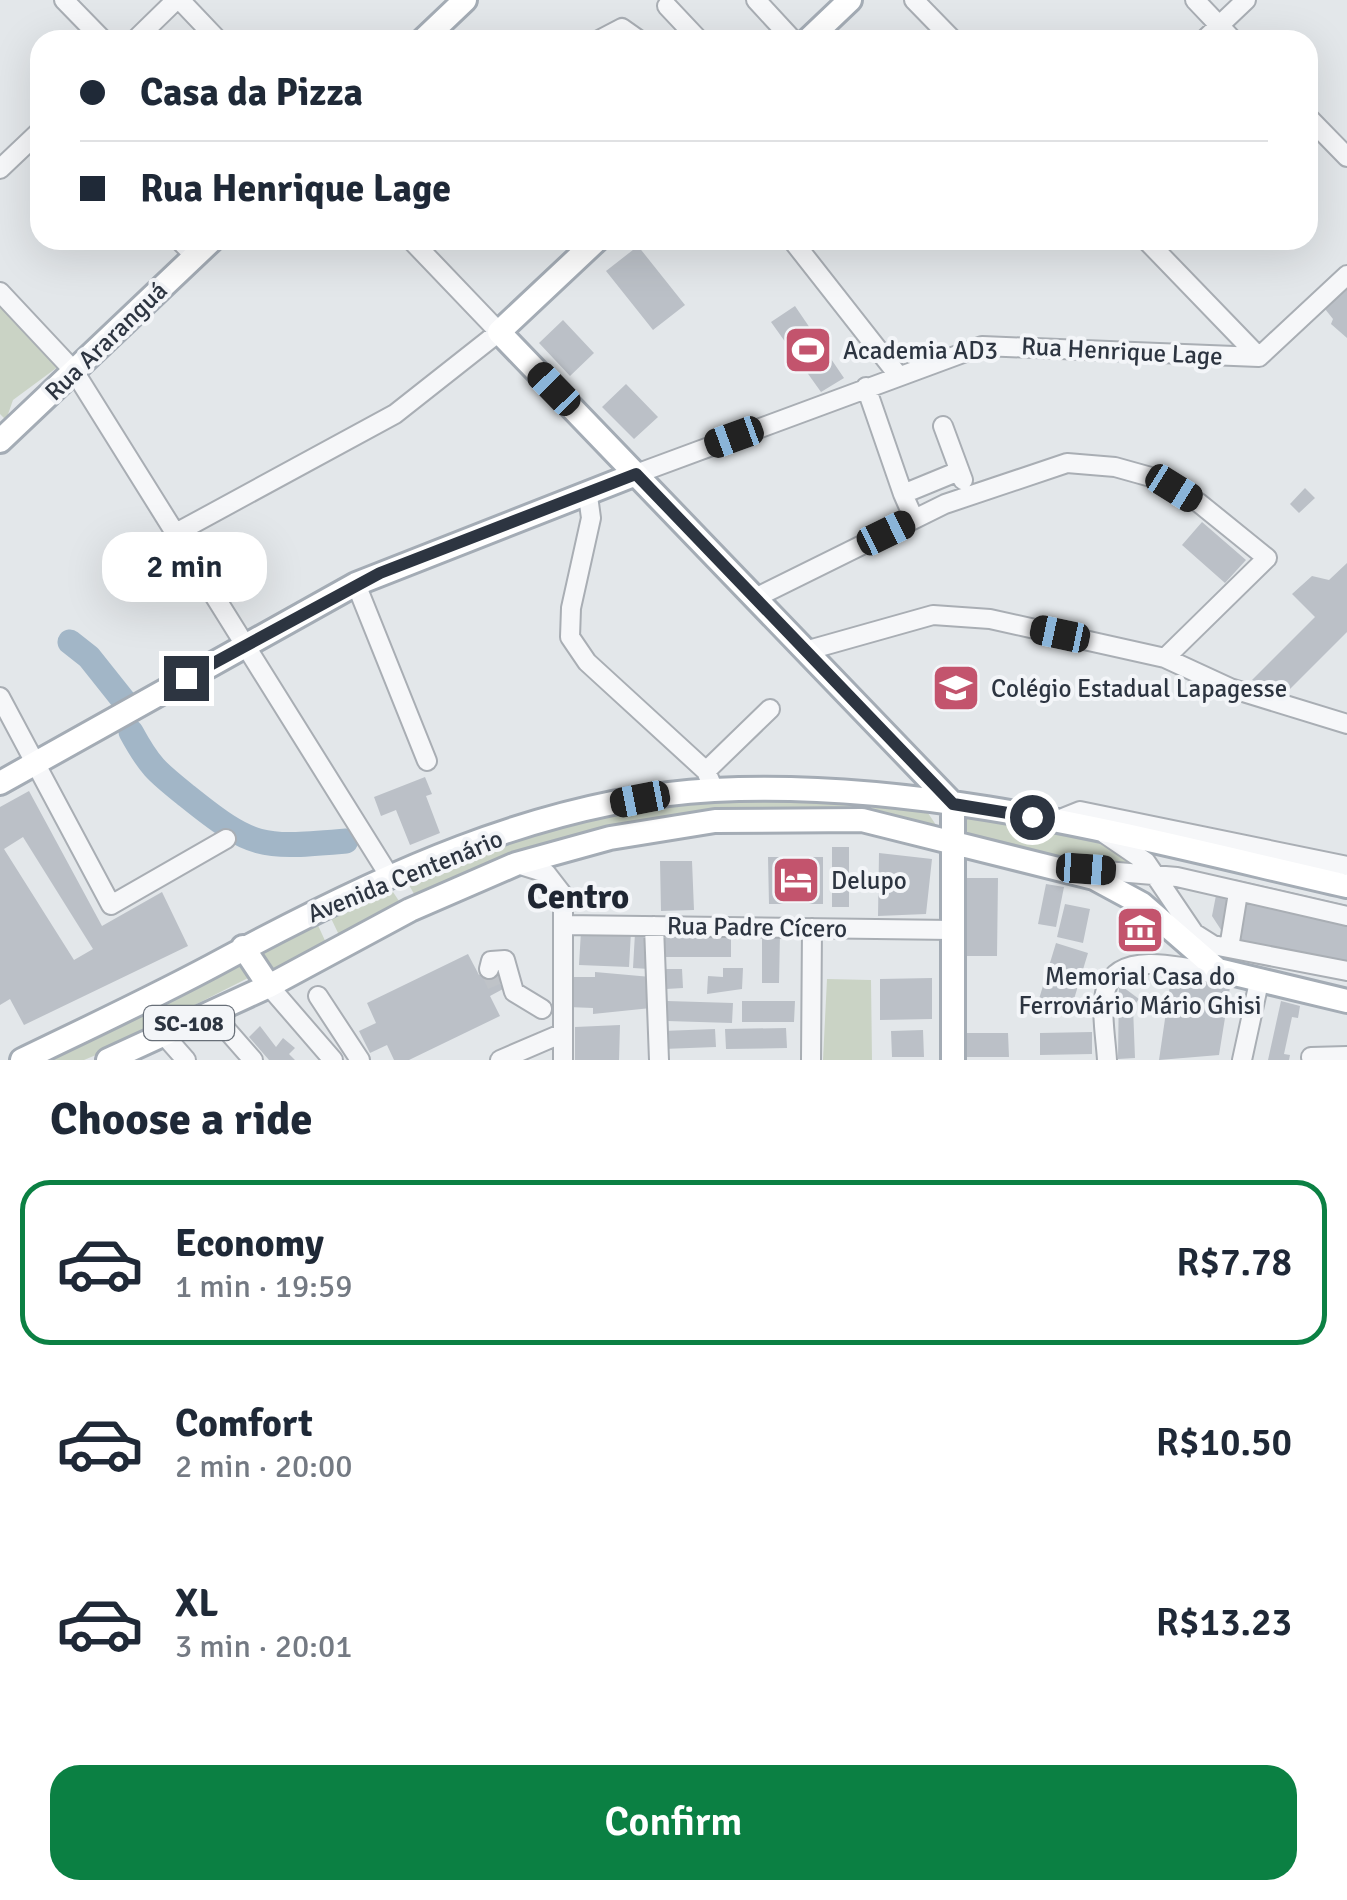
<!DOCTYPE html>
<html lang="en">
<head>
<meta charset="utf-8">
<style>
  :root { --surface:#fff; --page:#f2f2f3; --text:#1f2937; --muted:#747a83; --line:#e0e1e3; --accent:#0b8043 }
  body { margin:0; font-family:Signika,sans-serif; background:var(--page); color:var(--text); height:100vh; display:flex; flex-direction:column; font-size:38px; white-space:nowrap }
  * { box-sizing:border-box; margin:0 }
  p { font-size:32px; color:var(--muted) }
  .icon { flex:none; width:55px; height:55px; fill:none; stroke:currentColor; stroke-width:2; stroke-linecap:round; stroke-linejoin:round }
  .map { position:relative; height:1060px; overflow:hidden }
  .drawer { display:flex; flex-direction:column; background:var(--surface); flex:1 }
  .drawer>* { flex:none }
  .guide { position:absolute; left:30px; top:30px; width:1288px; height:220px; border-radius:30px; box-shadow:0 10px 40px #0002; display:grid; align-content:center; height:220px; padding:0 50px; background:var(--surface) }
  .end { position:absolute; width:45px; height:45px; margin:-22px; border:12px solid #2d3541; background:#fff; box-shadow:0 0 0 5px #fff }
  .from { border-radius:50% }
  .bubble { position:absolute; height:70px; border-radius:30px; background:var(--surface); box-shadow:0 10px 40px #0002; font-size:32px; font-weight:600; line-height:70px; text-align:center }
  .car { position:absolute; width:30px; height:60px; margin:-30px -15px; border-radius:12px; box-shadow:0 0 8px 2px #0007; background:linear-gradient(#222 24%,#8ab4d8 0 40%,#222 0 76%,#8ab4d8 0 86%,#222 0) }
  .guide b { display:flex; align-items:center; gap:35px; height:95px; font-size:38px }
  .guide b+b { border-top:2px solid var(--line) }
  .guide i { width:25px; height:25px; background:var(--text) }
  ul { padding:0; list-style:none }
  li { display:flex; align-items:center; gap:30px; height:165px; margin:0 20px 15px; padding:0 30px; border:5px solid transparent; border-radius:30px }
  li div { flex:1 }
  li b { display:block; font-size:38px }
  li em { font-style:normal; font-weight:600 }
  li.current { border-color:var(--accent) }
  li>.icon { width:90px; height:90px; stroke-width:1.5 }
  h2 { padding:0 50px; font-size:45px; line-height:120px }
  .cta { display:flex; gap:20px; margin-top:auto; padding:20px 50px }
  .cta a { flex:1; height:115px; border-radius:30px; background:var(--accent); color:#fff; font-size:40px; font-weight:600; line-height:115px; text-align:center }
  .map>svg:first-child { display:block }
  .green { fill:#cad3c5 }
  .lines { fill:none; stroke-linecap:round; stroke-linejoin:round }
  .river { stroke:#a2b6c7; stroke-width:25 }
  .building { fill:#bbc0c7; fill-rule:evenodd }
  .minor-tunnel { stroke:#bfc3c8; stroke-width:18; stroke-dasharray:18 9; stroke-linecap:butt }
  .minor-casing { stroke:#a9aeb4; stroke-width:22 }
  .major-casing { stroke:#a4acb5; stroke-width:28 }
  .minor { stroke:#f6f7f9; stroke-width:18 }
  .major { stroke:#fff; stroke-width:22 }
  .route { stroke:#2d3541; stroke-width:12 }
  .labels { text-anchor:middle; dominant-baseline:central; stroke-width:8; stroke-linejoin:round; paint-order:stroke }
  .shield { fill:#f3f5f8; stroke:#686f78; stroke-width:2.5 }
  .shield-label { font-size:22px; font-weight:bold; fill:#2d3541 }
  .street-label { font-size:25px; fill:#2d3541; stroke:#f3f5f8 }
  .poi-label { font-size:25px; fill:#2d3541; stroke:#f3f5f8; text-anchor:start }
  .district-label { font-size:35px; font-weight:bold; fill:#1f2632; stroke:#f3f5f8 }
</style>
</head>
<body>
<div class="map">
<svg width="1347" height="1060" viewBox="0 0 1347 1060">
  <rect width="100%" height="100%" fill="#e3e7ea"/>
  <!-- green -->
  <path class="green" d="M0,302L59,366L13,400L6,420L0,414Z
    M815,795L924,807L938,828L675,819L417,899L406,880C494,845 583,809 677,800C723,796 769,797 815,795Z
    M962,810L1100,836L1141,867L1056,861L959,837Z
    M387,883L401,904L339,935L328,912Z
    M316,921L327,945L270,975L261,949Z
    M241,963L250,977L96,1055L84,1060H43Z
    M827,979L871,980L872,1060H823Z"/>
  <g class="lines">
    <!-- river -->
    <path class="river" d="M70,642L89,657L124,701
      M131,732C150,767 157,772 187,796C254,850 262,848 346,841"/>
  </g>
  <!-- building -->
  <path class="building" d="M638,246L685,305L653,330L606,271Z
    M1343,287L1347,289V338L1331,324L1333,319L1325,309Z
    M795,306L844,378L821,392L771,322Z
    M563,320L594,353L570,376L539,343Z
    M626,384L658,417L634,439L602,407Z
    M1305,488L1315,498L1299,513L1290,504Z
    M1202,522L1246,560L1225,583L1182,545Z
    M1347,563V632L1287,692L1252,680L1315,617L1292,594L1312,576L1329,580Z
    M425,777L432,794L426,796L440,833L410,845L396,810L381,816L374,797Z
    M29,791L102,926L162,892L188,946L24,1025L10,999L0,1005V807ZM23,837L93,949L74,960L4,849Z
    M832,847H849V907H832Z
    M879,853L932,859L926,914L878,916Z
    M768,857H823V904H769Z
    M660,861H692L694,910L661,911Z
    M965,878H998L997,956H964Z
    M1234,879L1347,905V981L1240,959L1212,916L1218,885Z
    M1046,884L1064,887L1056,927L1038,924Z
    M1065,904L1090,909L1083,943L1057,937Z
    M1133,923L1151,928L1144,952L1127,947Z
    M581,931L631,932L629,967L579,965Z
    M635,933H650L649,969L633,968Z
    M762,934H780L779,983H762Z
    M661,935H731V957H661Z
    M1056,943L1088,953L1071,1009L1039,999Z
    M468,954L479,975L492,968L503,989L490,996L500,1016L409,1060H394L387,1045L370,1053L359,1031L376,1023L367,1003Z
    M723,968H743L742,989L707,994L708,976L723,977Z
    M665,969H682L683,988L666,989Z
    M595,972L651,977V1008L593,1014V1008L568,1007V977H595Z
    M932,978V1019L880,1020V979Z
    M1171,978L1230,987L1219,1055L1159,1060Z
    M1119,984L1139,999L1133,1007L1135,1058L1118,1059Z
    M667,1001L733,1003L732,1023L667,1021Z
    M742,1001H795L794,1022H742Z
    M1281,1001L1300,1006L1298,1018L1292,1017L1284,1054L1290,1055L1289,1060H1268Z
    M620,1025L619,1060H575V1027Z
    M260,1026L276,1047L283,1038L295,1048L289,1054L295,1060H269L249,1037Z
    M786,1028L787,1048L726,1049L725,1029Z
    M715,1029L716,1047L663,1049L662,1031Z
    M923,1030L924,1057H892L891,1031Z
    M1092,1032V1054L1040,1055V1033Z
    M961,1033H1008L1009,1057H961Z"/>
  <g class="lines">
    <!-- minor-tunnel -->
    <path class="minor-tunnel" d="M489,969L499,991"/>
    <!-- minor casing -->
    <g class="minor-casing">
      <path id="minor" d="M64,0L103,40
        M180,0L218,40
        M756,0L793,40
        M914,0L953,40
        M1195,0L1233,40
        M667,6L699,40
        M135,40L176,0
        M599,40L622,28L639,40
        M1204,40L1246,0
        M1308,117L1347,157
        M0,169L40,131
        M179,240L195,256
        M792,240L898,375
        M1146,240L1259,357
        M0,292L74,371L390,877
        M1259,357L1347,275
        M866,387L903,494
        M943,426L963,480
        M636,474L982,346L1259,357
        M588,496L591,518L571,608L570,637L587,662L706,771L714,790
        M914,519L903,494L959,471
        M176,533L395,414L499,332L411,240
        M356,584L427,761
        M755,598L945,504L1067,463L1115,467L1158,479L1199,503L1267,558L1165,658
        M805,651L933,615L990,619L1165,658L1230,688L1347,724
        M0,697L111,905L226,839
        M706,771L770,709
        M1055,821L1080,811L1347,866
        M1105,834L1146,862L1194,933L1213,945L1347,971
        M517,864L546,873L563,895V1060
        M1082,869L1177,877L1347,916
        M563,925L952,930
        M654,926L659,1060
        M1229,948L1238,893
        M489,969L491,961L505,960L514,992L542,1009
        M269,986L333,1060
        M318,996L360,1060
        M211,1012L253,1060
        M164,1035L186,1060
        M1311,1057L1347,1056
        M500,1060L563,1033
        M811,1060L812,928
        M1107,1060C1106,1040 1100,1009 1106,989C1121,945 1195,971 1228,977
        M1242,1060L1259,982"/>
    </g>
    <!-- major casing -->
    <g class="major-casing">
      <path id="major" d="M423,40L465,0
        M808,40L850,0
        M597,240L499,332L953,804V1060
        M0,441L212,240
        M0,783L356,584L636,474
        M243,947L269,986
        M22,1060C90,1027 159,995 225,959C375,878 541,799 714,790C928,779 1140,839 1347,886
        M108,1060L269,986L410,910L516,864L610,838L715,821L862,820L1094,878L1142,904L1218,970L1347,1001"/>
    </g>
    <!-- minor -->
    <use href="#minor" class="minor"/>
    <!-- major -->
    <use href="#major" class="major"/>
  </g>
  <g class="lines">
    <!-- route -->
    <path class="route" d="M186,678L380,573L636,474L953,804L1032,817"/>
  </g>
  <!-- icons -->
  <defs>
    <g id="stadium-square" transform="scale(2.5)"><rect x="-9" y="-9" width="18" height="18" rx="4" fill="#c3546d" stroke="#f3f5f8"/><path d="M0-5a6.5 5 0 1 0 0 10a6.5 5 0 1 0 0-10ZM-3.5-1.8h7v3.6h-7Z" fill="#fff"/></g>
    <g id="school-square" transform="scale(2.5)"><rect x="-9" y="-9" width="18" height="18" rx="4" fill="#c3546d" stroke="#f3f5f8"/><path d="M0-5L7-2L0 1L-7-2ZM-4 1L0 2.5L4 1V4Q0 6-4 4Z" fill="#fff"/></g>
    <g id="hotel-square" transform="scale(2.5)"><rect x="-9" y="-9" width="18" height="18" rx="4" fill="#c3546d" stroke="#f3f5f8"/><path d="M-6-4.5h1.5V1H6V5H4.5V3h-9V5H-6ZM-4 0a1.8 1.8 0 1 1 3.6 0ZM.5 0V-2.5h3Q6-2.5 6 0Z" fill="#fff"/></g>
    <g id="museum-square" transform="scale(2.5)"><rect x="-9" y="-9" width="18" height="18" rx="4" fill="#c3546d" stroke="#f3f5f8"/><path d="M0-6L6-3V-2H-6V-3ZM-5-1h2V3h-2ZM-1-1h2V3h-2ZM3-1h2V3H3ZM-6 4H6V6H-6Z" fill="#fff"/></g>
  </defs>
  <g fill-rule="evenodd">
    <use href="#stadium-square" x="808" y="350"/>
    <use href="#school-square" x="956" y="688"/>
    <use href="#hotel-square" x="796" y="880"/>
    <use href="#museum-square" x="1140" y="930"/>
  </g>
  <g class="labels">
    <!-- shield labels -->
    <rect class="shield" x="144" y="1006" width="90" height="34" rx="8"/>
    <g class="shield-label">
      <text x="189" y="1023">SC-108</text>
    </g>
    <!-- street labels -->
    <g class="street-label">
      <text transform="translate(106 341) rotate(-44)">Rua Araranguá</text>
      <text transform="translate(1122 351) rotate(3)">Rua Henrique Lage</text>
      <text transform="translate(405 876) rotate(-22)">Avenida Centenário</text>
      <text transform="translate(757 927) rotate(1)">Rua Padre Cícero</text>
    </g>
    <!-- poi labels -->
    <g class="poi-label">
      <text x="843" y="350">Academia AD3</text>
      <text x="991" y="688">Colégio Estadual Lapagesse</text>
      <text x="831" y="880">Delupo</text>
      <text x="1140" y="976" text-anchor="middle">Memorial Casa do<tspan x="1140" dy="29">Ferroviário Mário Ghisi</tspan></text>
    </g>
    <!-- district labels -->
    <g class="district-label">
      <text x="578" y="896">Centro</text>
    </g>
  </g>
</svg>
<i class="end from" style="left:1032px;top:817px"></i>
<i class="end" style="left:186px;top:678px"></i>
<div class="bubble" style="left:102px;top:532px;width:165px">2 min</div>
<i class="car" style="left:554px;top:389px;rotate:316deg"></i>
<i class="car" style="left:734px;top:437px;rotate:250deg"></i>
<i class="car" style="left:1174px;top:488px;rotate:122deg"></i>
<i class="car" style="left:886px;top:533px;rotate:64deg"></i>
<i class="car" style="left:1060px;top:634px;rotate:282deg"></i>
<i class="car" style="left:640px;top:799px;rotate:259deg"></i>
<i class="car" style="left:1086px;top:869px;rotate:94deg"></i>
<div class="guide">
<b><i class="from"></i>Casa da Pizza</b>
<b><i></i>Rua Henrique Lage</b>
</div>
</div>
<section class="drawer">
<h2>Choose a ride</h2>
<ul>
<li class="current"><svg class="icon" aria-label="car" viewBox="0 0 24 24"><path d="M5 17H2v-5l4-1 3-4h7l3 4 3 1v5h-3M9 17h6M6 11h13"/><circle cx="7" cy="17" r="2"/><circle cx="17" cy="17" r="2"/></svg><div><b>Economy</b><p>1 min · 19:59</p></div><em>R$7.78</em></li>
<li><svg class="icon" aria-label="car" viewBox="0 0 24 24"><path d="M5 17H2v-5l4-1 3-4h7l3 4 3 1v5h-3M9 17h6M6 11h13"/><circle cx="7" cy="17" r="2"/><circle cx="17" cy="17" r="2"/></svg><div><b>Comfort</b><p>2 min · 20:00</p></div><em>R$10.50</em></li>
<li><svg class="icon" aria-label="car" viewBox="0 0 24 24"><path d="M5 17H2v-5l4-1 3-4h7l3 4 3 1v5h-3M9 17h6M6 11h13"/><circle cx="7" cy="17" r="2"/><circle cx="17" cy="17" r="2"/></svg><div><b>XL</b><p>3 min · 20:01</p></div><em>R$13.23</em></li>
</ul>
<div class="cta"><a>Confirm</a></div>
</section>
</body>
</html>
